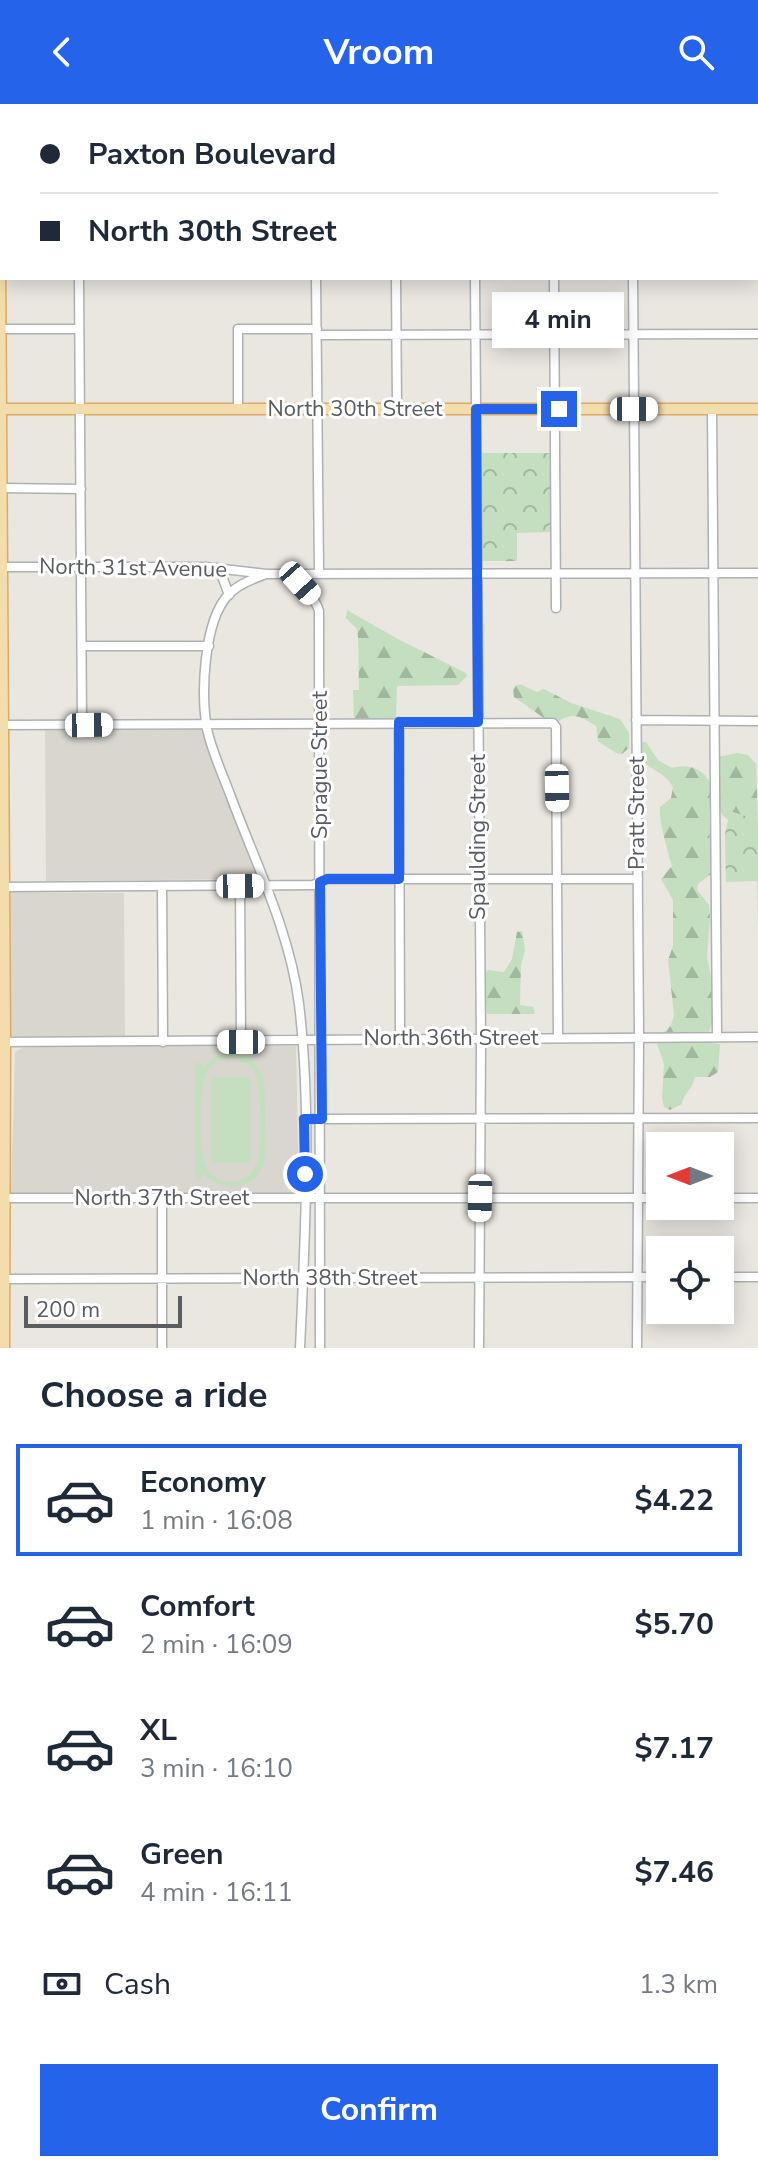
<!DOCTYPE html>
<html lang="en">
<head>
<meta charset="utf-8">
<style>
  :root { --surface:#fff; --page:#f6f6f7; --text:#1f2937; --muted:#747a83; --line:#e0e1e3; --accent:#2563eb }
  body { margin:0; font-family:"Nunito Sans",sans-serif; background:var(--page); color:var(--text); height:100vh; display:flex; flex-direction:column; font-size:30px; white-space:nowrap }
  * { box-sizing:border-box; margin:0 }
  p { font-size:26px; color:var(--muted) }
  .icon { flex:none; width:44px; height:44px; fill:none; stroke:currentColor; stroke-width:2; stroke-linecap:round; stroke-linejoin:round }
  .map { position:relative; height:1244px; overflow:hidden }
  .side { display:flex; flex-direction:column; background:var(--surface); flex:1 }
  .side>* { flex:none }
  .guide { position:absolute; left:0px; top:0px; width:758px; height:176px; box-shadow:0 4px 20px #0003; display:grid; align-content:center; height:176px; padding:0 40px; background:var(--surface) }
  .needle { width:52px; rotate:270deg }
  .tools { position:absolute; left:646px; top:1028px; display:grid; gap:16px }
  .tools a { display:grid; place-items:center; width:88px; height:88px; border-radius:0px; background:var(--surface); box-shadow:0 4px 20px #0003; font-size:40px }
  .scale { position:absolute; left:24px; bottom:20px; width:158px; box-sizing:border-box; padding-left:8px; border:4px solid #595d5f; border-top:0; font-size:22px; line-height:28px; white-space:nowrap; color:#595d5f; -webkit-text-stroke:6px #fff; paint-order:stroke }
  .end { position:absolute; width:36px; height:36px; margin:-18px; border:10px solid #2563eb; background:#fff; box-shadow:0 0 0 4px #fff }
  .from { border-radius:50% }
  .bubble { position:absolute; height:56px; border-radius:0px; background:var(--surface); box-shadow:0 4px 20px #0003; font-size:26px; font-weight:700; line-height:56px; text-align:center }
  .car { position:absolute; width:24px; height:48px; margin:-24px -12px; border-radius:10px; box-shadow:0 0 6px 2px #0007; background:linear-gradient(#fff 24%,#345 0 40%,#fff 0 76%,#345 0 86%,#fff 0) }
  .guide b { display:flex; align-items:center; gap:28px; height:76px; font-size:30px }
  .guide b+b { border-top:2px solid var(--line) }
  .guide i { width:20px; height:20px; background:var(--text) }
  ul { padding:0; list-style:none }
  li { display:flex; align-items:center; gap:24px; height:112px; margin:0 16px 12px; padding:0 24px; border:4px solid transparent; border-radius:0px }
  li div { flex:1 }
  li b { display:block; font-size:30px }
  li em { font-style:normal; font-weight:700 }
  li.on { border-color:var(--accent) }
  li>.icon { width:72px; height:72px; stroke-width:1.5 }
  h2 { padding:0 40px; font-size:36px; line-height:96px }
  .pay { display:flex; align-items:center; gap:20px; height:88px; padding:0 40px; font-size:30px }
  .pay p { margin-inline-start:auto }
  .cta { display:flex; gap:16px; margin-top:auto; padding:16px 40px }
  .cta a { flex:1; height:92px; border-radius:0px; background:var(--accent); color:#fff; font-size:32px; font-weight:700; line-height:92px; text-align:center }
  header { display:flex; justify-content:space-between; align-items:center; height:104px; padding:0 40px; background:var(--accent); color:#fff; font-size:36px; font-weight:700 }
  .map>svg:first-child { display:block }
  .education { fill:#d9d6cf }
  .forest { fill:url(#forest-firs) }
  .park { fill:url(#park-crowns) }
  .pitch { fill:#c4dfbf; fill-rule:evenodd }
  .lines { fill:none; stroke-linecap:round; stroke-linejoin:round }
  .minor-casing { stroke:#aeb1b4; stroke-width:11 }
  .major-casing { stroke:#da6; stroke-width:13 }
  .highway-casing { stroke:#cd7c1d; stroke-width:15 }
  .minor { stroke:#fff; stroke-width:8 }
  .major { stroke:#f3ddac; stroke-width:10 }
  .highway { stroke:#eec993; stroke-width:12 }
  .route { stroke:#2563eb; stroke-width:10 }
  .labels { text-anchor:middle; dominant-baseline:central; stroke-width:6; stroke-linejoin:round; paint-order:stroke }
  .street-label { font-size:22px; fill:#595d5f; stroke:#fff }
</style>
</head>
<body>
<header><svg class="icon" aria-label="back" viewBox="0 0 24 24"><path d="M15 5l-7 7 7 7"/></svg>Vroom<svg class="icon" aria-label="search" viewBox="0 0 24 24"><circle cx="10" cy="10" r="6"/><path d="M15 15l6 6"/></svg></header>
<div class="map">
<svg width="758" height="1244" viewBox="0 0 758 1244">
  <defs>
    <pattern id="forest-firs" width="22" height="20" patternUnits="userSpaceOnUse" patternTransform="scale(2)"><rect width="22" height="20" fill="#c4dfbf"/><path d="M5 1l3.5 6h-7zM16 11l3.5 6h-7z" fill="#a2b89e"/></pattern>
    <pattern id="park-crowns" width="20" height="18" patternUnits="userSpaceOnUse" patternTransform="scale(2)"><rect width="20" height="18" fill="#c4dfbf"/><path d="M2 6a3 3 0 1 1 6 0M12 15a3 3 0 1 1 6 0" fill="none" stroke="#a2b89e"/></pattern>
  </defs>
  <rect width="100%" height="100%" fill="#eae6e0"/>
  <!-- education -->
  <path class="education" d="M45,624H203L206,640L258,775L46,777Z
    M9,788L124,789L125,935L9,932Z
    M52,942H296L299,1090H11L15,948L22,944Z"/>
  <!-- forest -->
  <path class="forest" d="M347,506L398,535L466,569L467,572L458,581L397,582L396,614L354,615L353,586H359L358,533L357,525L346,514Z
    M516,581H522L537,588L544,585L571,599L620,615L629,629V644L622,650L616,649L598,637L596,622C578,611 573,608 556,619L548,617L514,593L513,585Z
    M640,638H646L658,656L672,664C690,660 702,664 711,680L709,710L711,770L698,780L697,786L709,801L710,813L707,853L714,886L713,917L709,927L711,939L720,940L718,968L710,973H695C693,985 683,990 682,1000L670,1006L664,1003L662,994L664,960L656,937L671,921L674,911L668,856L673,842V796L661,775L672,762C668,750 658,713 660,703L671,694L673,683C661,661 637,668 640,638Z
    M737,649L748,651L756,660L758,723C740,720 724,721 717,701L718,653Z
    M522,827L525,846L521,861L520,901L533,903L535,908L534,910H487L484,869L488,866L504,868L512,855L517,828Z"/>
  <!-- park -->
  <path class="park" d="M480,349H551L552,428L517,429V457H481Z
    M730,707L758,716V828L757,777L726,778L725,730Z"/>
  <!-- pitch -->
  <path class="pitch" d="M226,949C269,947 265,987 265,1017C265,1031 267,1048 263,1061C253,1088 221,1089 203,1069L202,1075H195V959H202L203,963L215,953ZM233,954C241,956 249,959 254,967C262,979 262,1044 257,1059C253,1071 241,1079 228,1078C218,1077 209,1070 205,1060C199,1047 199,980 207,968C213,958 222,955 233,954Z
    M211,973H250V1059H211Z"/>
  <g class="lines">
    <!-- minor casing -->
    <g class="minor-casing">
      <path id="minor" d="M315,0V2
        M756,82H758
        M0,89H2
        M0,147H2
        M756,156H758
        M79,174L82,621
        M316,174L319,469
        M396,174L397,305
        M475,174L481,941L479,1244
        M554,174L556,504
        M633,174L639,933L637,1244
        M0,225H79
        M317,231L758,230
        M238,305V225H317
        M712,305L717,933
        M1,384L81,385
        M0,463H206L266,470L758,469
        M219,464L229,491
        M296,469C302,484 315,492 319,507L320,1244
        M266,470C253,475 239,480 229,490C203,517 201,590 207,625C212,648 223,671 231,693C256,760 290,828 299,900C312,1009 305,1134 300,1244
        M82,542H209
        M636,616L758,617
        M399,618L400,934
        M0,621L553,619L556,623L558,933
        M240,782L241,938
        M0,783L313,781L327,775H638
        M162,783L163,938
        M1,938L758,933
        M304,1015L758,1014
        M1,1094H660
        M720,1094H758
        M720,1173H758
        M1,1175L660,1173
        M162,1244V1094"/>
    </g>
    <!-- major casing -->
    <g class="major-casing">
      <path id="major" d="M0,153L5,938L4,1244
        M0,305H758"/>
    </g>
    <!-- highway casing -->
    <g class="highway-casing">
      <path id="highway" d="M190,0L213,2
        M257,0L269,2
        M0,2H70
        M0,13H2
        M756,23H758
        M756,37H758
        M0,67H2"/>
    </g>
    <!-- minor -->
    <use href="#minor" class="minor"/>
    <!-- major -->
    <use href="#major" class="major"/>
    <!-- highway -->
    <use href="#highway" class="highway"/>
  </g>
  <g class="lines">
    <!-- route -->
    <path class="route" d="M305,1070L304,1015H322L320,778L327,775H399V618H478L476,305H559"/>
  </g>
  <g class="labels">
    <!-- street labels -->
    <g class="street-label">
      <text x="355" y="305">North 30th Street</text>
      <text transform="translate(133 464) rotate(1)">North 31st Avenue</text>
      <text transform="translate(320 661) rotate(-90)">Sprague Street</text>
      <text transform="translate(637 709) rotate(-90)">Pratt Street</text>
      <text transform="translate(478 733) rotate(-90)">Spaulding Street</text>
      <text x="451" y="934">North 36th Street</text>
      <text x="162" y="1094">North 37th Street</text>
      <text x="330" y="1174">North 38th Street</text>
    </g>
  </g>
</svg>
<div class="tools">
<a><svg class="needle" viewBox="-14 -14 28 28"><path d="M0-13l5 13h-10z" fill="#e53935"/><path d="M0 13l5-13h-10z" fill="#747a83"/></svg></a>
<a><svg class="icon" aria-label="locate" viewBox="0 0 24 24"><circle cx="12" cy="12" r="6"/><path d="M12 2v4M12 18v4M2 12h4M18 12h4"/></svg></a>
</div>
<div class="scale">200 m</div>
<i class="end from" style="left:305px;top:1070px"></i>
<i class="end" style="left:559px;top:305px"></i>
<div class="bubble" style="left:492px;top:188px;width:132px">4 min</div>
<i class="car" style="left:634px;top:305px;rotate:90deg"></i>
<i class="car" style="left:300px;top:479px;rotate:138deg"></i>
<i class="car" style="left:89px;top:621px;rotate:89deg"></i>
<i class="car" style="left:557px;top:684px;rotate:179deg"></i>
<i class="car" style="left:240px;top:782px;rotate:89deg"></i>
<i class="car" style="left:241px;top:938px;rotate:270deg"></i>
<i class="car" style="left:480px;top:1094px;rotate:181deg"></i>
<div class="guide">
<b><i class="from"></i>Paxton Boulevard</b>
<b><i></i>North 30th Street</b>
</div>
</div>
<section class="side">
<h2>Choose a ride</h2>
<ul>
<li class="on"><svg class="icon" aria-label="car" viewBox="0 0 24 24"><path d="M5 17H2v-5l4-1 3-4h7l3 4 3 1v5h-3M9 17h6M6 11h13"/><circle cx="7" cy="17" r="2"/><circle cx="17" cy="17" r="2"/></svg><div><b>Economy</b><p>1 min · 16:08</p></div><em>$4.22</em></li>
<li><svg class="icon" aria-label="car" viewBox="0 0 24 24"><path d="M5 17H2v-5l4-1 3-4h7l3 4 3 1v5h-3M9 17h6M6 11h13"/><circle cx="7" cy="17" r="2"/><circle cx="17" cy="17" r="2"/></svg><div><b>Comfort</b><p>2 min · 16:09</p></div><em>$5.70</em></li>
<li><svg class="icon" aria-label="car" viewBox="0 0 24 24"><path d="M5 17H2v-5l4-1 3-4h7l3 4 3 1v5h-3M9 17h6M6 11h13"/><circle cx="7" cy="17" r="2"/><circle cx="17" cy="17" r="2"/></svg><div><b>XL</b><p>3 min · 16:10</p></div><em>$7.17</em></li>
<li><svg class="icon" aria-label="car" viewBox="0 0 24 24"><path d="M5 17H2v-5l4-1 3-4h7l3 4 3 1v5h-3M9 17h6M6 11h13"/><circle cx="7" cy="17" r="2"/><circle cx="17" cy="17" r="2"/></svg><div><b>Green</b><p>4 min · 16:11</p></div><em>$7.46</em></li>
</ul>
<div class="pay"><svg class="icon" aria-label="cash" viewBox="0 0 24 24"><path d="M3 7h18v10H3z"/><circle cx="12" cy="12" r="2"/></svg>Cash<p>1.3 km</p></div>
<div class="cta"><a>Confirm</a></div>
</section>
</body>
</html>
